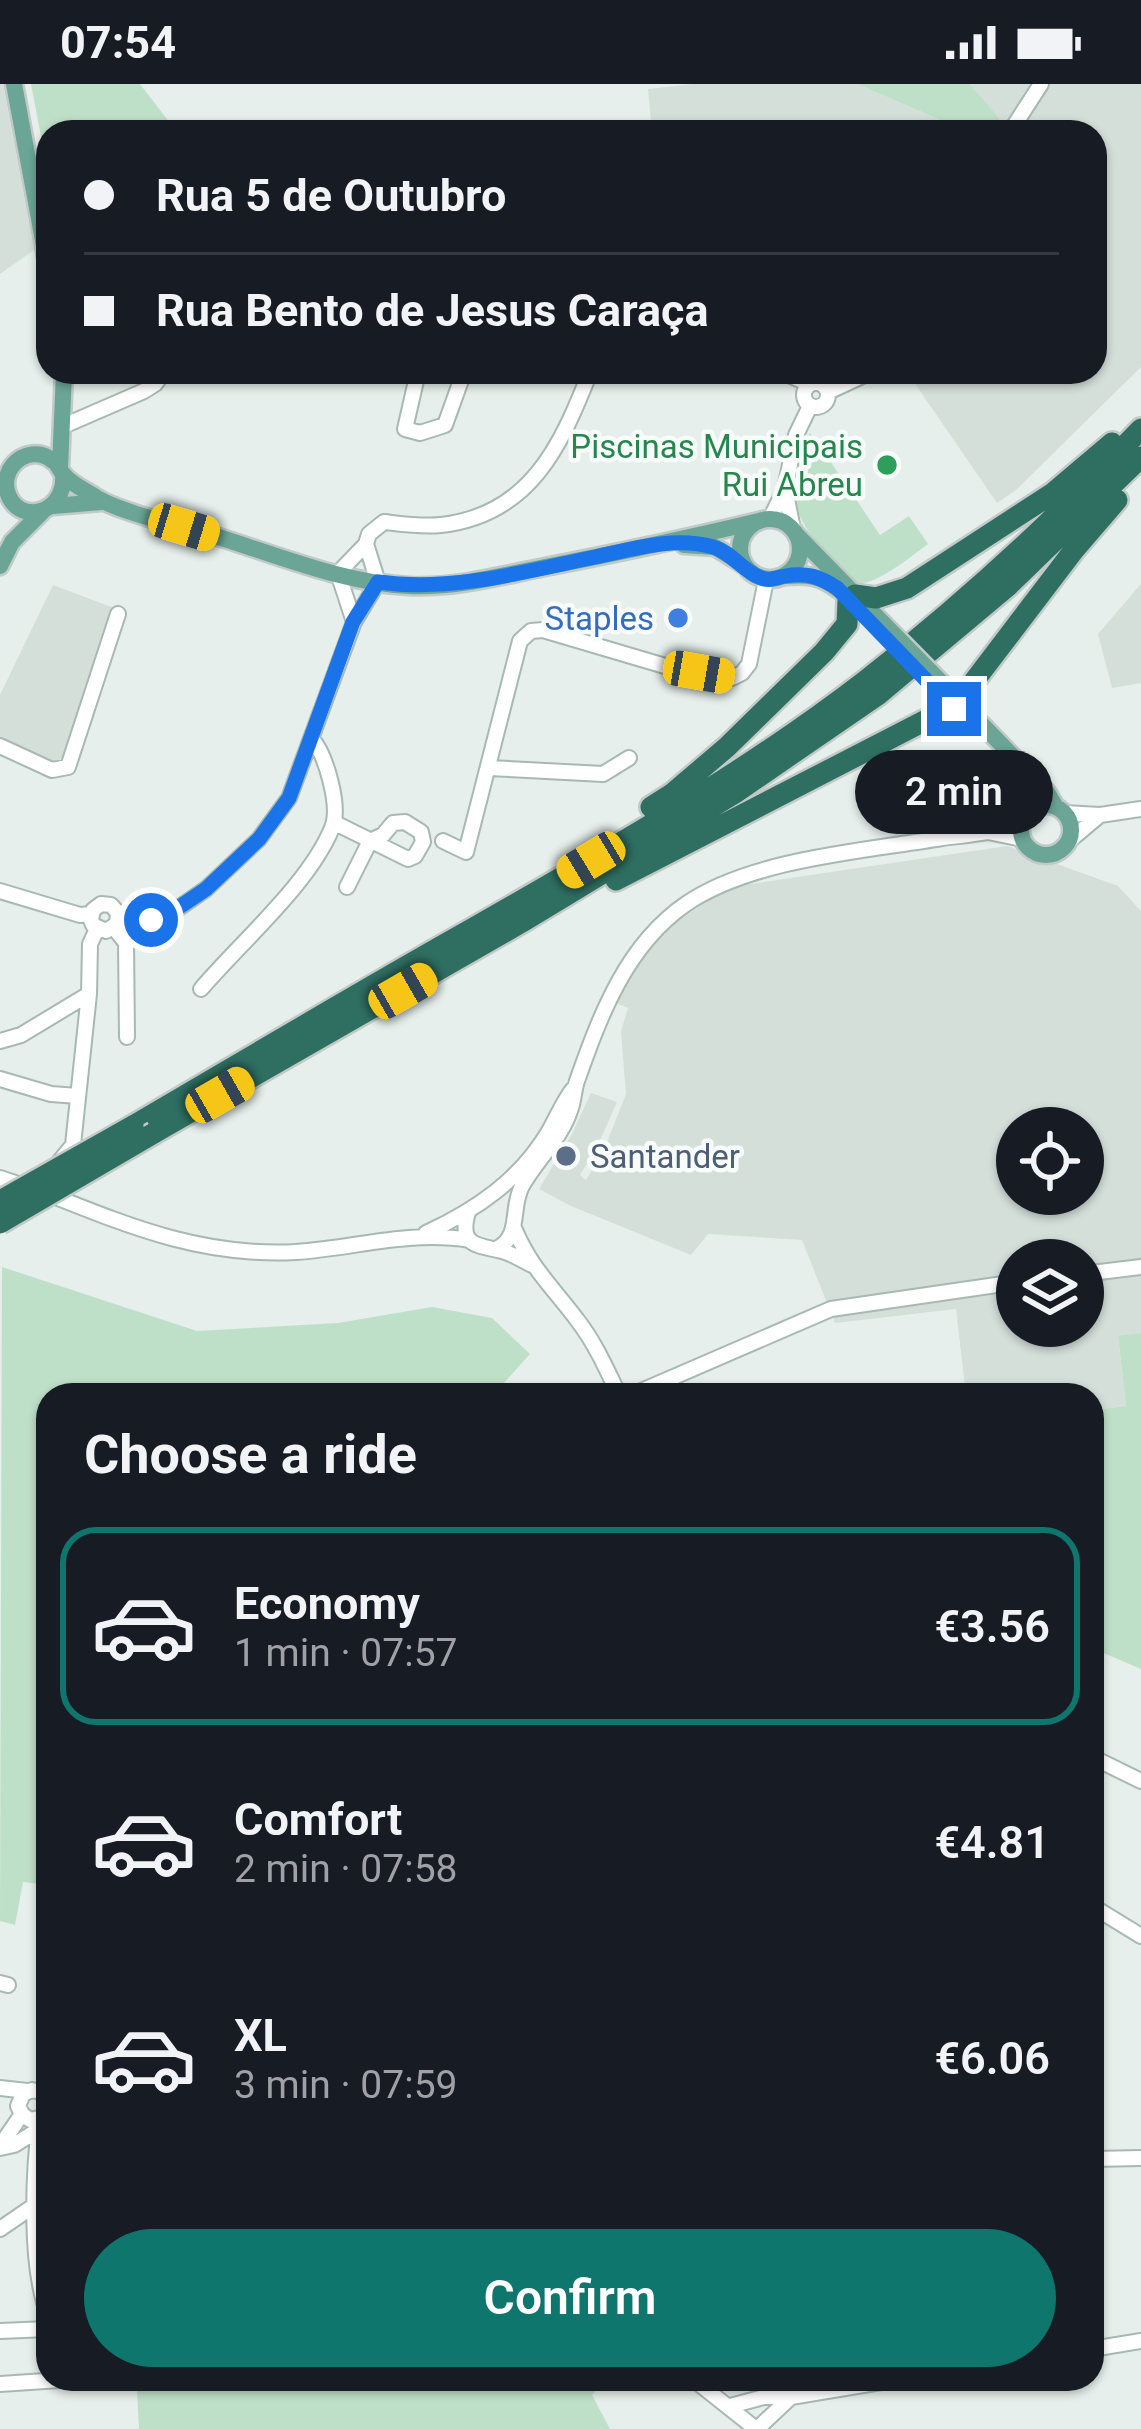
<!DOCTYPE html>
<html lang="en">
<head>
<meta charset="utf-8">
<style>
  :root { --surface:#171b24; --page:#242831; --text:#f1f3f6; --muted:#9ea1a6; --line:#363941; --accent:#0f766e }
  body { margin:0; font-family:Roboto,sans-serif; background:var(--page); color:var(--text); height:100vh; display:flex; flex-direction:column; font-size:45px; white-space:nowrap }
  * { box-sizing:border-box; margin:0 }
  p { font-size:39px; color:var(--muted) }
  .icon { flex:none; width:66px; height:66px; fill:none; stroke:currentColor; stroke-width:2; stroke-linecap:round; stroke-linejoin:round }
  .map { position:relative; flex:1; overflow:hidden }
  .side { position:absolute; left:36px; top:1299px; width:1068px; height:1008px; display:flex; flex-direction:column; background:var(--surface); border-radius:36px; box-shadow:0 3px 9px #0004 }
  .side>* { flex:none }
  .hud { position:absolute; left:36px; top:36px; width:1071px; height:264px; border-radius:36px; box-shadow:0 3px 9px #0004; display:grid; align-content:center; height:264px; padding:0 48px; background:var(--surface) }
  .buttons { position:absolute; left:996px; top:1023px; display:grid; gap:24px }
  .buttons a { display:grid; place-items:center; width:108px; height:108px; border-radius:50%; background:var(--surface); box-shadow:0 3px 9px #0004; font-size:60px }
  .end { position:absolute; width:54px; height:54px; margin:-27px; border:15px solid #1a73e8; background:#fff; box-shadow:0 0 0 6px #fff }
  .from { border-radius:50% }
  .bubble { position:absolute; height:84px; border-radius:42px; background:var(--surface); box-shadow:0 3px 9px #0004; font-size:39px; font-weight:600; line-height:84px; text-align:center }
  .car { position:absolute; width:36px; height:72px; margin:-36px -18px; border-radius:15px; box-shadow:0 0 9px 3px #0007; background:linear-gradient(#f5c518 24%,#345 0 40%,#f5c518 0 76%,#345 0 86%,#f5c518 0) }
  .hud b { display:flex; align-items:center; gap:42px; height:114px; font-size:45px }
  .hud b+b { border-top:3px solid var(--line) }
  .hud i { width:30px; height:30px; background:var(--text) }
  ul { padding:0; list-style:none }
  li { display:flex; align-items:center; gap:36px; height:198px; margin:0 24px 18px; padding:0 24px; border:6px solid transparent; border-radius:36px }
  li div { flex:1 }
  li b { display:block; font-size:45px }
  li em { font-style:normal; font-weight:600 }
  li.current { border-color:var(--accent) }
  li>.icon { width:108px; height:108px; stroke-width:1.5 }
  h2 { padding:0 48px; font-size:54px; line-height:144px }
  .button { display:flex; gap:24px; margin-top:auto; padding:24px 48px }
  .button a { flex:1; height:138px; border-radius:72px; background:var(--accent); color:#fff; font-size:48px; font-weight:600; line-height:138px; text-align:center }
  .status { display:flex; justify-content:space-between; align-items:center; height:84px; padding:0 60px; background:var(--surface); direction:ltr }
  .status svg { height:33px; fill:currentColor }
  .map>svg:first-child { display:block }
  .built { fill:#d4dfda; fill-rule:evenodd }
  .green { fill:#bfe0c8 }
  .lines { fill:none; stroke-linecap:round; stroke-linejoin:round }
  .minor-casing { stroke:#a8b8b2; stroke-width:18 }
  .major-casing { stroke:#c2cac8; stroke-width:21 }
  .highway-casing { stroke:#c2cac8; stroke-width:26 }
  .minor { stroke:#fff; stroke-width:14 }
  .major { stroke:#6aa596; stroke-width:16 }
  .highway { stroke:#2f6f62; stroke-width:21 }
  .major-bridge-casing { stroke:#c2cac8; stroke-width:21; stroke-linecap:butt }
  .highway-bridge-casing { stroke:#c2cac8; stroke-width:26; stroke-linecap:butt }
  .major-bridge { stroke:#6aa596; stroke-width:16 }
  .highway-bridge { stroke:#2f6f62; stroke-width:21 }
  .route { stroke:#1a73e8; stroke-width:15 }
  .leisure-dot { fill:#2e9e5b; stroke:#f7fbf9; stroke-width:4.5 }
  .shop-dot { fill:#3f7fe0; stroke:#f7fbf9; stroke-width:4.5 }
  .service-dot { fill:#5c6f8a; stroke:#f7fbf9; stroke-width:4.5 }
  .labels { text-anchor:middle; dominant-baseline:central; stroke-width:9; stroke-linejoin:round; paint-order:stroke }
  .leisure-label { font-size:33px; fill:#27864d; stroke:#f7fbf9; text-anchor:end }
  .shop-label { font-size:33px; fill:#366cbe; stroke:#f7fbf9; text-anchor:end }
  .service-label { font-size:33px; fill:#4e5e75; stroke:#f7fbf9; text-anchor:start }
</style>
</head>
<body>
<div class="status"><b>07:54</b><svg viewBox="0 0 49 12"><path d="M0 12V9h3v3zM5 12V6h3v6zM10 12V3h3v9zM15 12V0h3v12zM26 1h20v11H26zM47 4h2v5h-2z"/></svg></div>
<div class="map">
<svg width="1141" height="2345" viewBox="0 0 1141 2345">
  <rect width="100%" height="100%" fill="#e6efeb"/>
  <!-- built -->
  <path class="built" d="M0,0H3L34,166L0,190Z
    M692,0H857L968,48H652L648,5Z
    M970,0H1141V283L1017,405L997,419L907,288H1095V48H991L1000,35Z
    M1141,500V599L1112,604L1098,550Z
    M53,501L114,524L65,672L56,678L0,655V611Z
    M1007,762L1118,802L1141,827V1249L1118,1253L1126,1322L1092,1326V1311H966L956,1225L835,1239L802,1156L708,1150L691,1171L571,1122L539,1105L572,1050L591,1009L617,1018L597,1063L580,1091L586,1096L604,1066L626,1010L621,948L628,924L616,919L642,874L668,843L730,803ZM1017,1044H1083V1110H1017ZM1017,1176H1083V1242H1017Z"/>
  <!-- green -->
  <path class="green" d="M31,0H140L177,48H48V89Z
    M857,0H970L1000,35L991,48H968Z
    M810,349L813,353L811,355L826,378L830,377L880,451L909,432L928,460C913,471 880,498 862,499C851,499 840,485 833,477C790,430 782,408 810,349Z
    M2,1183L197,1247L338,1239L432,1223L492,1234L530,1270L493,1311H48V1801L23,1798L15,1841L0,1837Z
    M1141,1249V1585L1092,1564V1326L1126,1322L1118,1252Z
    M169,2295H607L592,2311L610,2345H139L137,2307L168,2305Z"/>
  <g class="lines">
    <!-- minor casing -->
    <g class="minor-casing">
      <path id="minor" d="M1010,48L1041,0
        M418,288L405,345L420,349L445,341L464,288
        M781,288L810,300
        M804 311a12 12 0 1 1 24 0a12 12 0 1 1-24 0Z
        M828,308L871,288
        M61,343L144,307L155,300L164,288
        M785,405L793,445
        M770,435L785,405L796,351L810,322
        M354,538L338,489L366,460L369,450L384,438C402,440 422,443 441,441C530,431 561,362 590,288
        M0,662L52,686L68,683L118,530
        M489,684L603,690L629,674
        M1064,729L1100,731L1141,725
        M335,739L408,775L415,772L423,758L421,748L405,738L393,739L383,751L370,757L347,803
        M988,748L1022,755
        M443,757L466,768L520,557L531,547L543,546L665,582L732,594L742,589L749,580L766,496
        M1069,757L1100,731
        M0,807L80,831L91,830
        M117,840L118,829L111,821L101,820L93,826L91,836L93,841L106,847L117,840L144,838L173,828L206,805L259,755L289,714L354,538L378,498L366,460
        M114,844L126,859L127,953
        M201,905C242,857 309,800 332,744C341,723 326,671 312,655
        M0,957L21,951L89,910
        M0,995L51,1010L78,1012
        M59,1078L73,1061L89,910L90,860L97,845
        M0,1094L27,1103
        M48,1110C131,1143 204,1173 296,1168C356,1164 409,1146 470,1156
        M468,1128C458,1163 478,1161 502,1167C513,1170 522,1176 532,1181
        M514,1144C532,1186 552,1202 578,1237C595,1259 607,1286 619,1311
        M426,1149C476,1126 520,1096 549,1047C557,1033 563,1018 573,1005
        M496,1165C522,1153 510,1124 522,1102C537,1075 562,1054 571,1024C574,1015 574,1006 577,997C600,932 626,861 686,820C751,775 864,767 942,754C957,752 973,751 988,748C1000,745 1011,739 1023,736
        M1083,1190L1141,1183
        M632,1311L831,1225L1017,1198
        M1092,1673L1141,1697
        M1092,1822L1141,1852
        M0,1899L8,1901
        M0,2004L27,2007
        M48,2018L41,2008L32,2006L23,2010L18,2022L22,2030L30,2036L43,2033L48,2024
        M40,2035C33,2090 29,2179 48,2231
        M0,2062L22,2030
        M0,2064L14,2061L38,2046
        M1092,2075L1141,2074
        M0,2145L35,2121
        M0,2247L48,2245
        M1092,2265L1141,2257
        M693,2295L756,2345
        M0,2300L75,2295
        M730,2322L764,2313H791L899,2295
        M757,2345L791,2313"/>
    </g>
    <!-- major casing -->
    <g class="major-casing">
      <path id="major" d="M14,0L48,183
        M60,384L64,288
        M63,391C66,430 17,443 7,407C5,398 7,388 13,381C23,369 41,366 53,377C58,380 60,387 64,391C71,400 85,406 94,412C117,428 185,443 215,452C277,471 343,499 409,502C455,504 500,492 545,483C617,469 688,454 759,437
        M53,422L101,418
        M740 465a30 30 0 1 1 60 0a30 30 0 1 1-60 0Z
        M797,451L884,540
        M684,461L715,463L744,481
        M0,482L12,458L43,427
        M786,492C808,490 821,492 839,506
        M944,601L1047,708L1056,723
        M1021 746a25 25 0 1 1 50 0a25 25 0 1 1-50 0Z"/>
    </g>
    <!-- highway casing -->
    <g class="highway-casing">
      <path id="highway" d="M855,511L876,514L907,504L1053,409L1112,359
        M971,629L969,612L975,596L1074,466L1117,416
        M651,723L673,709L727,663L824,568L847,540L848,516
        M616,796L928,635L948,631L971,642
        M133,1042C246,976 358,909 472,845C606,768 743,691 865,597C964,520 1055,436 1141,345
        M154,1049L522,838L735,709L879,610L1008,502L1141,373"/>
    </g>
    <!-- minor -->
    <use href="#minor" class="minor"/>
    <!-- major -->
    <use href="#major" class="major"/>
    <!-- highway -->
    <use href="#highway" class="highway"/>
    <!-- major-bridge casing -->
    <g class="major-bridge-casing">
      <path id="major-bridge" d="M884,540L944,601"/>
    </g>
    <!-- highway-bridge casing -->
    <g class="highway-bridge-casing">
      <path id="highway-bridge" d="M0,1117L133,1042
        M0,1139L154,1049"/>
    </g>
    <!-- major-bridge -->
    <use href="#major-bridge" class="major-bridge"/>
    <!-- highway-bridge -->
    <use href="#highway-bridge" class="highway-bridge"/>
  </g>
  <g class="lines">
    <!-- route -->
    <path class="route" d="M151,836L172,828L206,805L259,755L289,714L353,538L378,498C452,508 523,488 595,473C633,465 675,452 713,463C731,468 743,487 759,493C769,498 775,494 785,492C806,488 820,493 837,504L954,625"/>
  </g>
  <!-- markers -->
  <circle class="leisure-dot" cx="887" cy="381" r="12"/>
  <circle class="shop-dot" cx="678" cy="534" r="12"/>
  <circle class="service-dot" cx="566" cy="1072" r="12"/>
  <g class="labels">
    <!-- leisure labels -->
    <g class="leisure-label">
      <text x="863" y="362">Piscinas Municipais<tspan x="863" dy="38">Rui Abreu</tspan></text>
    </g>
    <!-- shop labels -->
    <g class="shop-label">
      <text x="654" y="534">Staples</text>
    </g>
    <!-- service labels -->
    <g class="service-label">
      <text x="590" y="1072">Santander</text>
    </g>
  </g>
</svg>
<div class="buttons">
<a><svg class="icon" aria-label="locate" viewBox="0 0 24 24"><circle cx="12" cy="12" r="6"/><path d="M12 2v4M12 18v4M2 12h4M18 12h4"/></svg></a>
<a><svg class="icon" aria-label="layers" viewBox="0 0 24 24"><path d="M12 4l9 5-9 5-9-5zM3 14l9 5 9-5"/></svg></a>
</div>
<i class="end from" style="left:151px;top:836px"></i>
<i class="end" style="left:954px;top:625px"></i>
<div class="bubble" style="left:855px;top:666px;width:198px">2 min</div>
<i class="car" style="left:184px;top:443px;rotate:107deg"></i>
<i class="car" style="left:699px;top:588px;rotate:100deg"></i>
<i class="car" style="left:591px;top:776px;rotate:239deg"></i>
<i class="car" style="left:403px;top:907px;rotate:60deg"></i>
<i class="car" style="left:220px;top:1011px;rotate:60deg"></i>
<div class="hud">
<b><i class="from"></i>Rua 5 de Outubro</b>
<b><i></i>Rua Bento de Jesus Caraça</b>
</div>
<section class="side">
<h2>Choose a ride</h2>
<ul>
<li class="current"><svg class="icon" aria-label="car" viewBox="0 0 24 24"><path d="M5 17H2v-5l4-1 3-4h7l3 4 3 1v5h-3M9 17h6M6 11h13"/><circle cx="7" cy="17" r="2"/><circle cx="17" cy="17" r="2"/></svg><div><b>Economy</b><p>1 min · 07:57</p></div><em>€3.56</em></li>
<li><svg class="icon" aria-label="car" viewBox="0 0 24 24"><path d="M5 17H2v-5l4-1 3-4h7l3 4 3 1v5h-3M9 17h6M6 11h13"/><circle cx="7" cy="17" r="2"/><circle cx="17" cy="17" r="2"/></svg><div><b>Comfort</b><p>2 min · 07:58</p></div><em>€4.81</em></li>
<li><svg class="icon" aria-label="car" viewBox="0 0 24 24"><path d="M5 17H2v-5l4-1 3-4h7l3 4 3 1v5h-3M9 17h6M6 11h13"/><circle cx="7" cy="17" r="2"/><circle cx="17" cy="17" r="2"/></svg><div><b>XL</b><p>3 min · 07:59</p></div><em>€6.06</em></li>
</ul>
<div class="button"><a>Confirm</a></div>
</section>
</div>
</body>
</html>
